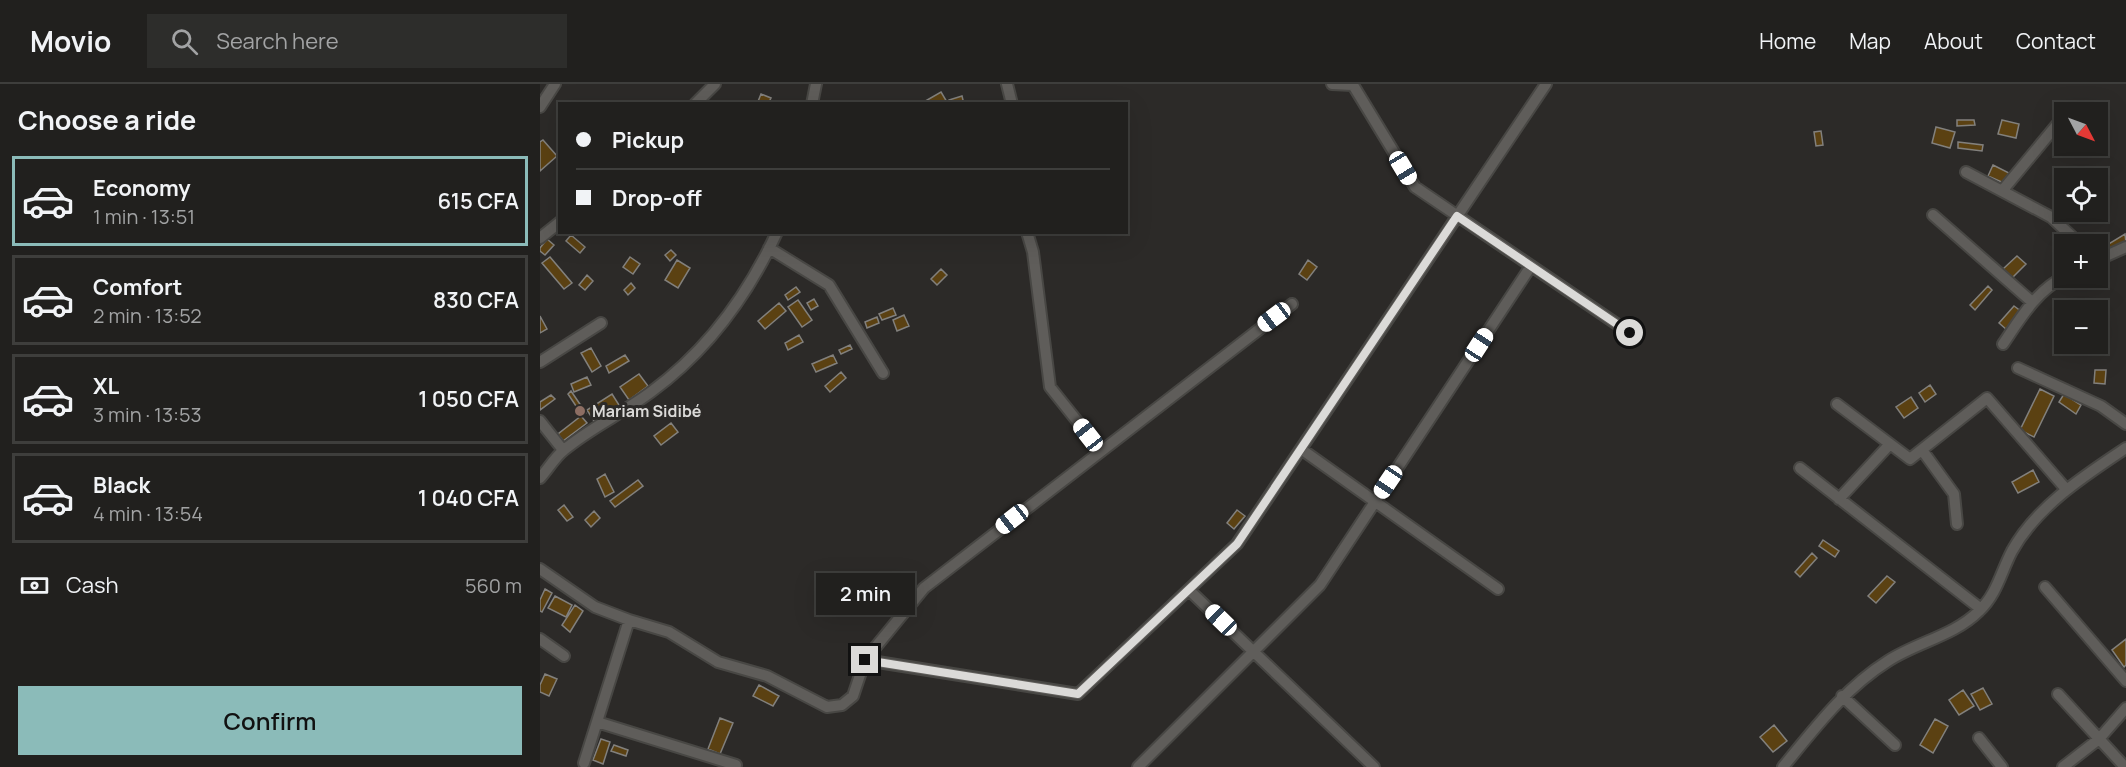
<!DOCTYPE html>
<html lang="en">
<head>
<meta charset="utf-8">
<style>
  :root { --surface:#21201e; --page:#2d2d2b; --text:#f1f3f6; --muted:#a2a3a4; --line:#3e3e3c; --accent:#8bbbb9 }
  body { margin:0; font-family:Manrope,sans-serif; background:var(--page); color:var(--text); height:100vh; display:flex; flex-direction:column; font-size:22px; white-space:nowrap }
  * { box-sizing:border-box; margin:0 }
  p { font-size:20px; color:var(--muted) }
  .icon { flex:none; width:33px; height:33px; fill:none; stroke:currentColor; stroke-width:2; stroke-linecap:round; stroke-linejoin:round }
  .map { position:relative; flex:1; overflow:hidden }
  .details { display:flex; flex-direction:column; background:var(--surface); width:540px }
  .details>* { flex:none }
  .guide { position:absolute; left:18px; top:18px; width:570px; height:132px; border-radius:0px; box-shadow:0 6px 24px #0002,0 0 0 2px var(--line); display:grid; align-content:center; height:132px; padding:0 18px; background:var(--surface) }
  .needle { width:39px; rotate:131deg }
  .fabs { position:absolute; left:1514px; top:18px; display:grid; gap:12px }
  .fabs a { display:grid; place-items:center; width:54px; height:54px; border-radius:0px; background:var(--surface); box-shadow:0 6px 24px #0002,0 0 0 2px var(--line); font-size:30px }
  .end { position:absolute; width:27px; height:27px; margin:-14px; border:8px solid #dbdad8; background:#111; box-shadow:0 0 0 3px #111 }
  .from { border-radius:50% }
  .bubble { position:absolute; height:42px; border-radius:0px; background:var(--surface); box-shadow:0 6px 24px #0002,0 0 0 2px var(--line); font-size:20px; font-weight:600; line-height:42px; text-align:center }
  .car { position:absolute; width:18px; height:36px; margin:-18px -9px; border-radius:8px; box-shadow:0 0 4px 2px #0007; background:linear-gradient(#fff 24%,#345 0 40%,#fff 0 76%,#345 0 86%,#fff 0) }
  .guide b { display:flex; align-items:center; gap:21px; height:57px; font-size:22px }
  .guide b+b { border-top:2px solid var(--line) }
  .guide i { width:15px; height:15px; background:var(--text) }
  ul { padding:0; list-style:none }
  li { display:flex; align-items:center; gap:18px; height:90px; margin:0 12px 9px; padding:0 6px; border:3px solid var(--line); border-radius:0px }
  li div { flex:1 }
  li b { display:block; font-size:22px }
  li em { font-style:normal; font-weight:600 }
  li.selected { border-color:var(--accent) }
  li>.icon { width:54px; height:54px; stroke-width:1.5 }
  h2 { padding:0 18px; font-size:27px; line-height:72px }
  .pay { display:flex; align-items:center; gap:15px; height:66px; padding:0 18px; font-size:22px }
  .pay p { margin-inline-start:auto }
  .primary-button { display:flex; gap:12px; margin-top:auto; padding:12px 18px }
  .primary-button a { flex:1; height:69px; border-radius:0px; background:var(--accent); color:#111; font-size:24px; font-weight:600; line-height:69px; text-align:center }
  header { display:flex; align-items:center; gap:36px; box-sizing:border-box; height:84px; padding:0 30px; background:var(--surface); border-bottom:2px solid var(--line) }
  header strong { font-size:28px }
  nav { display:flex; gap:33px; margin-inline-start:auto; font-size:21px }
  .search { width:420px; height:54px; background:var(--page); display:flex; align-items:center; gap:15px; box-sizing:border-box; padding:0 21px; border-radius:0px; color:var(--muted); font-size:22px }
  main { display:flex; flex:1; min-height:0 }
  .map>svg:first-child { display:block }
  .building { fill:#5b4112; stroke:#82807d; stroke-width:1.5 }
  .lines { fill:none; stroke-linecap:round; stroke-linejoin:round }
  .minor-casing { stroke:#484744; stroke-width:14 }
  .minor { stroke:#5f5d5a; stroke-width:10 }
  .route { stroke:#dbdad8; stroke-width:8 }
  .education-dot { fill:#8d6e63; stroke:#2c2a28; stroke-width:2 }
  .labels { text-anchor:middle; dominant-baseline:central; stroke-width:6; stroke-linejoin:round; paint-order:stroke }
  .poi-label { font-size:16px; font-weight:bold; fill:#dbdad8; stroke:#2c2a28; text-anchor:start }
</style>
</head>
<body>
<header>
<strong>Movio</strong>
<div class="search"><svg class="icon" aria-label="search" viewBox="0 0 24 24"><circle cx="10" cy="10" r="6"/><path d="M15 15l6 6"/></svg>Search here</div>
<nav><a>Home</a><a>Map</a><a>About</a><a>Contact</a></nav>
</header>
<main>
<section class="details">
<h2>Choose a ride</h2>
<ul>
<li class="selected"><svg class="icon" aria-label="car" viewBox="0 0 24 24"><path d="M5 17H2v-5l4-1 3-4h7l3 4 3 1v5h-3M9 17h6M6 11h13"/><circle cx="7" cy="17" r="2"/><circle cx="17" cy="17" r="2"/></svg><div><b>Economy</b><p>1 min · 13:51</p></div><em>615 CFA</em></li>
<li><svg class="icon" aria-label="car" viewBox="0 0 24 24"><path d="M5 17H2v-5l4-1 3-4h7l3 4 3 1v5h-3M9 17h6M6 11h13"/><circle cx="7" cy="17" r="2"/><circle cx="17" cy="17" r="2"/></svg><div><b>Comfort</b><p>2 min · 13:52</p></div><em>830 CFA</em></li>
<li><svg class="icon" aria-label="car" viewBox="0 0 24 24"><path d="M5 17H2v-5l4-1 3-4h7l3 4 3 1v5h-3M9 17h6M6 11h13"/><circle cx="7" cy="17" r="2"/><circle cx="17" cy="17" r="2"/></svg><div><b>XL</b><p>3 min · 13:53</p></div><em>1 050 CFA</em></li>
<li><svg class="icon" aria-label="car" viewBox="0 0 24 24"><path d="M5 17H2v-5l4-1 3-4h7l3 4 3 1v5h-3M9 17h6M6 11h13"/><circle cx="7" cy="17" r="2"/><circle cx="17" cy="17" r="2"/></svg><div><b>Black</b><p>4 min · 13:54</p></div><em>1 040 CFA</em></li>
</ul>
<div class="pay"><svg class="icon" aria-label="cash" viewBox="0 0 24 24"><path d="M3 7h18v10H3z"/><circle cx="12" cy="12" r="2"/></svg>Cash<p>560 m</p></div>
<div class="primary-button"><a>Confirm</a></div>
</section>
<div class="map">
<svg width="1586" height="683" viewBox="0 0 1586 683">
  <rect width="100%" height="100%" fill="#2c2a28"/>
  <!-- building -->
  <path class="building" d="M401,8L407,18L383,20L382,19Z
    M221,10L231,14L228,20H217Z
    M422,12L424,20H410L409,16Z
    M1417,36H1434L1435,41L1417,42Z
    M1462,36L1479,40L1476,54L1458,50Z
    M1396,43L1415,48L1410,64L1392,59Z
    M1281,47L1283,61L1276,62L1274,48Z
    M3,56L17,72L0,87V58Z
    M1418,58L1443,61L1442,67L1418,64Z
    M1453,81L1471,90L1466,100L1448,92Z
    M1524,122V128H1537L1530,135L1521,126Z
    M1585,150L1586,159L1560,175L1557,167Z
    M31,151L45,163L40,169L26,157Z
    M7,155L14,161L5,171L0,167V164Z
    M131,166L136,171L130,177L125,171Z
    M1477,172L1486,180L1472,194L1463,185Z
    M10,173L32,199L24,205L2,179Z
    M90,173L100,180L93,190L83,183Z
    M137,176L150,184L138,204L125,196Z
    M768,176L777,183L767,196L759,190Z
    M401,185L407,191L397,201L391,195Z
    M47,191L53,197L45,206L39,201Z
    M91,199L95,204L88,211L84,206Z
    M1448,202L1452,206L1435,226L1430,221Z
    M256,203L260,208L248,216L245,211Z
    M274,215L278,222L271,226L267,219Z
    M258,216L272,236L262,243L248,223Z
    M239,219L246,227L225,245L218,237Z
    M1474,222L1482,228L1467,246L1459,239Z
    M353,224L356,231L342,236L339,230Z
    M364,231L369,242L357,247L353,236Z
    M0,232L7,245L0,249Z
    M337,233L339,239L327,244L325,238Z
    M259,251L263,258L248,266L245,259Z
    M310,261L312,265L301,270L299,266Z
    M51,264L61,282L52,288L41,269Z
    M85,271L89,277L69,289L66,282Z
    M293,271L297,279L276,288L272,280Z
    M1555,286H1566L1565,300L1554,299Z
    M301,288L306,294L290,308L285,302Z
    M99,290L108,302L89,316L80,303Z
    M47,293L51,301L34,308L31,300Z
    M1390,301L1396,310L1385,318L1379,309Z
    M1500,305L1514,312L1494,353L1480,346Z
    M31,307L46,329L42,331L28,310Z
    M72,310L79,321L54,337L47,326Z
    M1524,310L1541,321L1536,330L1519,318Z
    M11,311L15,315L0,326V318Z
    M1371,313L1378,324L1364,334L1356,323Z
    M41,332L47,339L23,357L18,350Z
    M131,339L138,348L121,361L114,352Z
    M1493,386L1499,398L1478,409L1472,398Z
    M65,390L74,408L65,413L57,395Z
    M98,396L103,402L75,423L70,417Z
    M24,421L33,433L27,437L18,426Z
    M697,426L705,432L694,445L687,439Z
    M54,427L60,434L51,443L45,436Z
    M1283,456L1299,467L1295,473L1279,462Z
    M1272,469L1277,474L1260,493L1255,488Z
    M1347,492L1355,498L1336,519L1328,512Z
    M5,505L12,509L2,528L0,527V516Z
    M15,512L32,521L26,533L8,524Z
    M35,521L43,527L30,548L22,541Z
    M1586,555V581L1584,583L1572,566Z
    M5,590L17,595L9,612L0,608V601Z
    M219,601L239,612L233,622L213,612Z
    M1443,604L1452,620L1440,626L1431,610Z
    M1423,606L1434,622L1419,631L1409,616Z
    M180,634L193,639L180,670L168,665Z
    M1395,635L1408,642L1393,669L1380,661Z
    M1234,641L1247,657L1233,668L1220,653Z
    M61,655L70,658L63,680L53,676Z
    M74,661L88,666L86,672L71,667Z"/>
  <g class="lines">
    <!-- minor casing -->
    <g class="minor-casing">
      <path id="minor" d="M467,0L472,20
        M792,0L813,1L875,103L1090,249
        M155,20L175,0
        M272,20L276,0
        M0,23L15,0
        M1426,88L1511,133L1540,160
        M1462,107L1520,37
        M1393,131L1492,218
        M487,148L493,168L510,303L561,367
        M0,154L20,138
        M229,164L289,201L343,289
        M1557,176L1586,163
        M1463,260C1480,235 1496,207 1524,193
        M0,278L61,239
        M1478,284L1561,322L1586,340
        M1297,320L1370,375L1447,314L1526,405
        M0,337L23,366
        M761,365L958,505
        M1382,366L1414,410L1417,440
        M1260,384L1441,525
        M0,394C8,385 15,373 24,366C50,344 83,329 111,308C167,267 208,211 237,148
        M1299,415L1350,360
        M0,485L55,523L89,536L129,548L178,578L227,592L287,623L302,621L313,612L325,576L384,504L752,220
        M1505,503L1586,597
        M649,506L834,683
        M0,555L24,572
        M325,576L538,610L697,460L1006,0
        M1518,610L1585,683
        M1302,612L1355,661
        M57,638L196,681
        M1439,654L1462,683
        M44,679L89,536
        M598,683L780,501L991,182
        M1243,683C1275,644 1305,604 1348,577C1377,558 1414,552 1439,527C1457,510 1461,488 1472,467C1497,422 1544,392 1586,364
        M1523,683L1559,655L1586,624"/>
    </g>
    <!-- minor -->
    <use href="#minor" class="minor"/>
  </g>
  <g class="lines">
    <!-- route -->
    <path class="route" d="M325,576L538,610L697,460L917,132L1090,249"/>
  </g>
  <!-- markers -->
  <circle class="education-dot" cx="40" cy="327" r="6"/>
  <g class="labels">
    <!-- poi labels -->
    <g class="poi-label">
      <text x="52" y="327">Mariam Sidibé</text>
    </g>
  </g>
</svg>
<div class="fabs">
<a><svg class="needle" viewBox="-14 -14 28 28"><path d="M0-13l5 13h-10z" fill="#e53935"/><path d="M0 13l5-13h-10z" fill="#a2a3a4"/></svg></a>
<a><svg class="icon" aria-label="locate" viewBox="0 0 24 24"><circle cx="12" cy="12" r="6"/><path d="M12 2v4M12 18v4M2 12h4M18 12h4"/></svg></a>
<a>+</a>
<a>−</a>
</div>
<i class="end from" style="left:1090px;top:249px"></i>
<i class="end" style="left:325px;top:576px"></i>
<div class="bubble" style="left:276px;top:489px;width:99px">2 min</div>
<i class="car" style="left:863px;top:84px;rotate:149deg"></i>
<i class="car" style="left:734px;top:233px;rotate:233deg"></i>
<i class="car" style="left:939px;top:261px;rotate:33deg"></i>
<i class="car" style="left:548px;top:351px;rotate:322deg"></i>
<i class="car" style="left:848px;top:398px;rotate:214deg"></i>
<i class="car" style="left:472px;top:435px;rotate:232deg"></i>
<i class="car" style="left:681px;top:536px;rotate:314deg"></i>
<div class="guide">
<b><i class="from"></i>Pickup</b>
<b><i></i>Drop-off</b>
</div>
</div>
</main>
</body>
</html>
